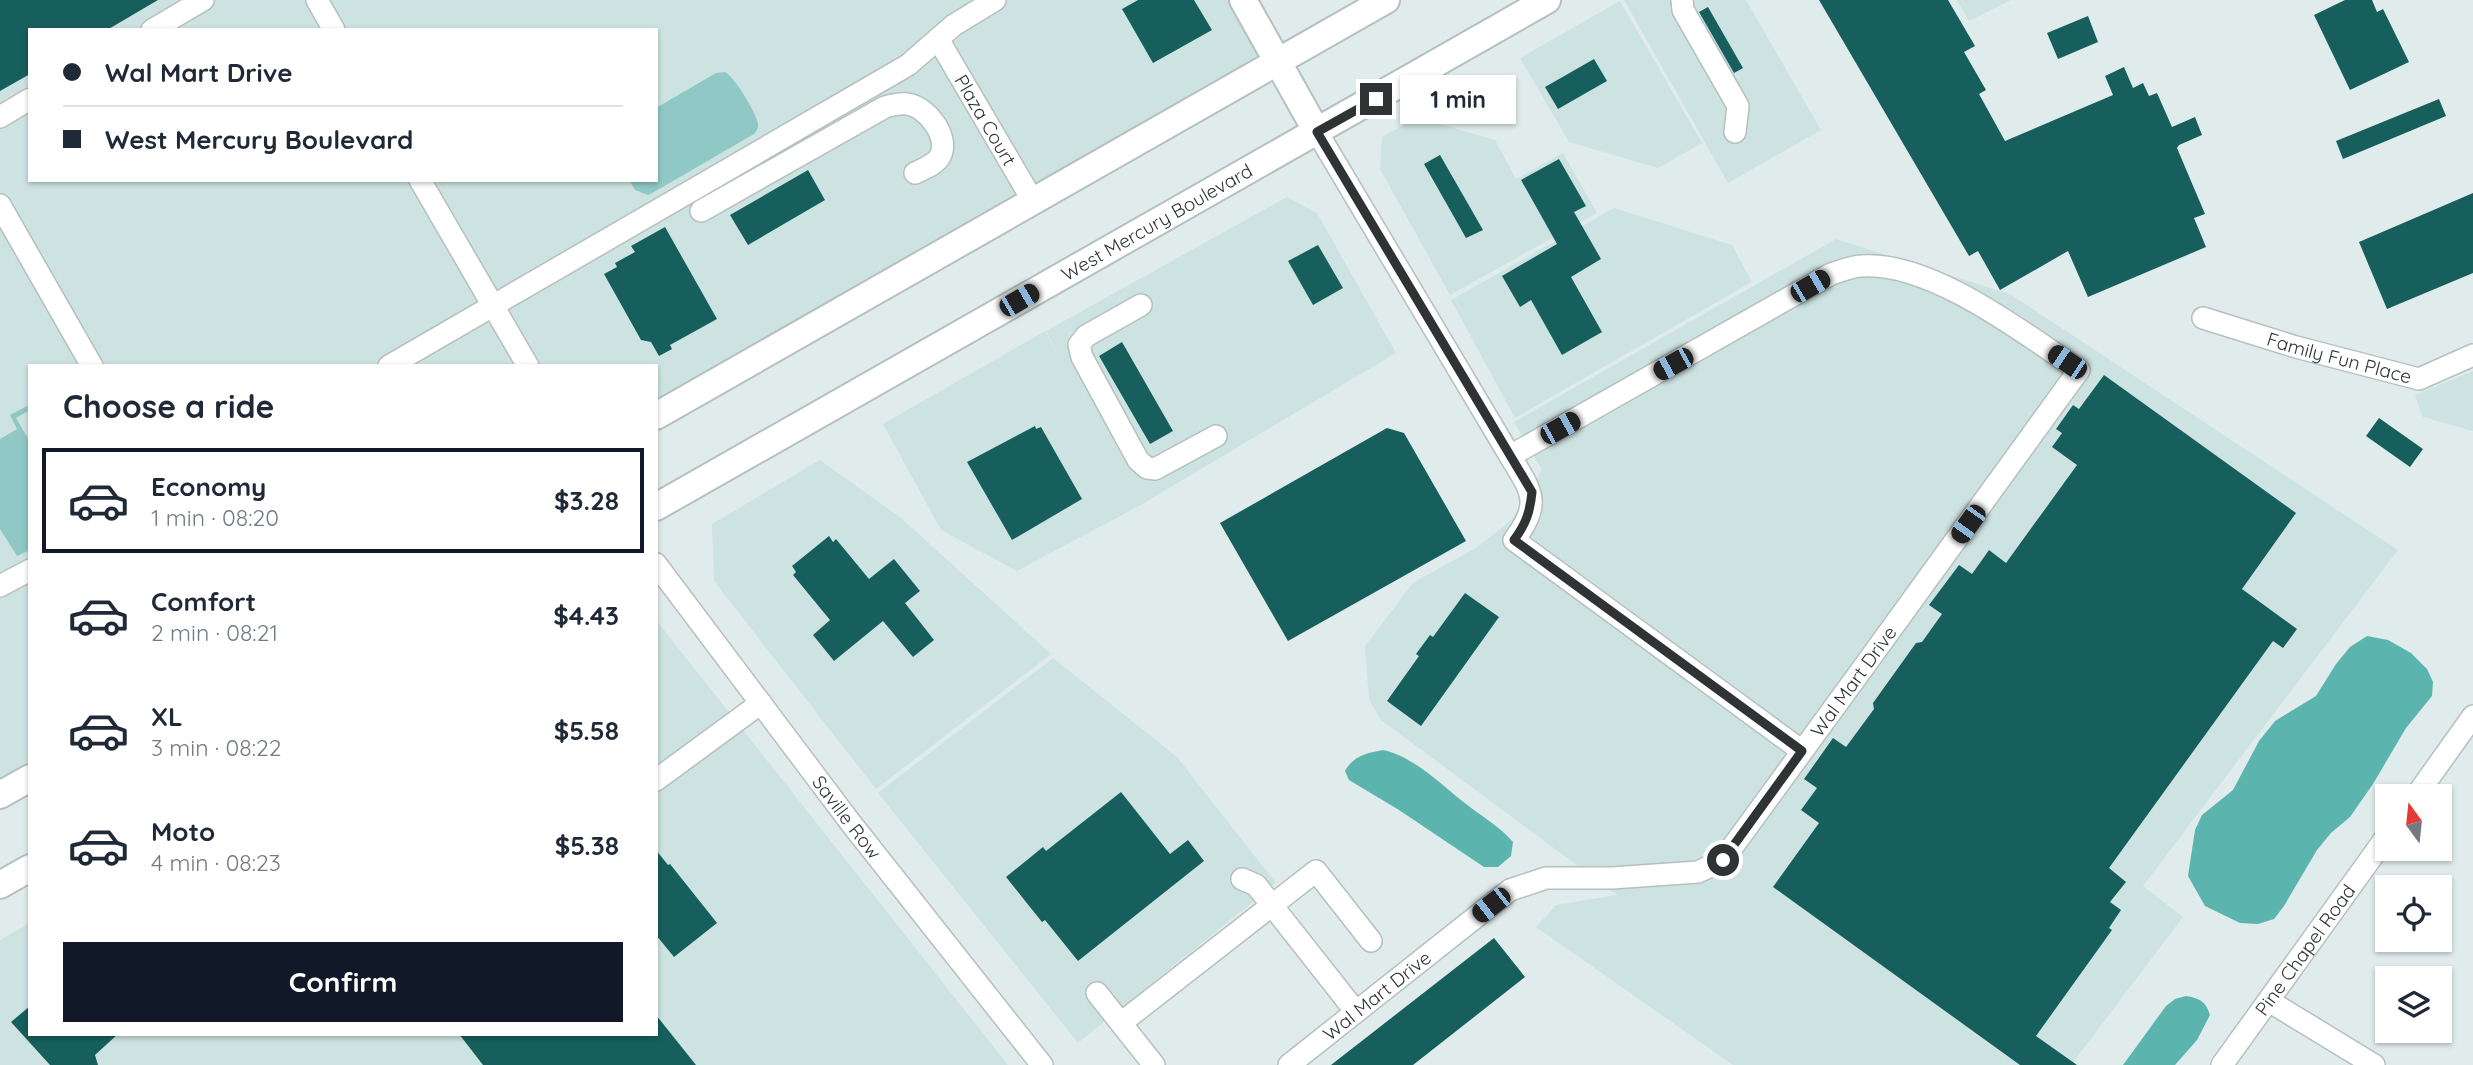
<!DOCTYPE html>
<html lang="en">
<head>
<meta charset="utf-8">
<style>
  :root { --surface:#fff; --page:#f6f6f7; --text:#1f2937; --muted:#747a83; --line:#e0e1e3; --accent:#111827 }
  body { margin:0; font-family:Quicksand,sans-serif; background:var(--page); color:var(--text); height:100vh; display:flex; flex-direction:column; font-size:26px; white-space:nowrap }
  * { box-sizing:border-box; margin:0 }
  p { font-size:23px; color:var(--muted) }
  .icon { flex:none; width:38px; height:38px; fill:none; stroke:currentColor; stroke-width:2; stroke-linecap:round; stroke-linejoin:round }
  .map { position:relative; flex:1; overflow:hidden }
  .sheet { position:absolute; left:28px; top:364px; width:630px; height:672px; display:flex; flex-direction:column; background:var(--surface); border-radius:0px; box-shadow:0 2px 5px #0004 }
  .sheet>* { flex:none }
  .hud { position:absolute; left:28px; top:28px; width:630px; height:154px; border-radius:0px; box-shadow:0 2px 5px #0004; display:grid; align-content:center; height:154px; padding:0 35px; background:var(--surface) }
  .needle { width:46px; rotate:345deg }
  .tools { position:absolute; left:2375px; top:784px; display:grid; gap:14px }
  .tools a { display:grid; place-items:center; width:77px; height:77px; border-radius:0px; background:var(--surface); box-shadow:0 2px 5px #0004; font-size:35px }
  .end { position:absolute; width:32px; height:32px; margin:-16px; border:9px solid #2f3333; background:#fff; box-shadow:0 0 0 4px #fff }
  .from { border-radius:50% }
  .bubble { position:absolute; height:49px; border-radius:0px; background:var(--surface); box-shadow:0 2px 5px #0004; font-size:23px; font-weight:700; line-height:49px; text-align:center }
  .car { position:absolute; width:21px; height:42px; margin:-21px -10px; border-radius:9px; box-shadow:0 0 5px 2px #0007; background:linear-gradient(#222 24%,#8ab4d8 0 40%,#222 0 76%,#8ab4d8 0 86%,#222 0) }
  .hud b { display:flex; align-items:center; gap:24px; height:66px; font-size:26px }
  .hud b+b { border-top:2px solid var(--line) }
  .hud i { width:18px; height:18px; background:var(--text) }
  ul { padding:0; list-style:none }
  li { display:flex; align-items:center; gap:21px; height:105px; margin:0 14px 10px; padding:0 21px; border:4px solid transparent; border-radius:0px }
  li div { flex:1 }
  li b { display:block; font-size:26px }
  li em { font-style:normal; font-weight:700 }
  li.selected { border-color:var(--accent) }
  li>.icon { width:63px; height:63px; stroke-width:1.5 }
  h2 { padding:0 35px; font-size:32px; line-height:84px }
  .action { display:flex; gap:14px; margin-top:auto; padding:14px 35px }
  .action a { flex:1; height:80px; border-radius:0px; background:var(--accent); color:#fff; font-size:28px; font-weight:700; line-height:80px; text-align:center }
  .map>svg:first-child { display:block }
  .built { fill:#cde3e1; fill-rule:evenodd }
  .green { fill:#8fc8c4 }
  .water { fill:#5cb4af }
  .building { fill:#175f5c }
  .lines { fill:none; stroke-linecap:round; stroke-linejoin:round }
  .minor-casing { stroke:#b5c0bf; stroke-width:24 }
  .major-casing { stroke:#b5c0bf; stroke-width:30 }
  .minor { stroke:#fff; stroke-width:21 }
  .major { stroke:#fff; stroke-width:26 }
  .route { stroke:#2f3333; stroke-width:9 }
  .labels { text-anchor:middle; dominant-baseline:central; stroke-width:7; stroke-linejoin:round; paint-order:stroke }
  .street-label { font-size:19px; fill:#2f3333; stroke:#e0eceb }
</style>
</head>
<body>
<div class="map">
<svg width="2473" height="1065" viewBox="0 0 2473 1065">
  <rect width="100%" height="100%" fill="#e0eceb"/>
  <!-- built -->
  <path class="built" d="M0,0H1245L1277,58L656,414V366H30V777L0,795ZM30,30H656V180H30Z
    M1624,0H1746L1821,130L1728,183Z
    M1957,0H2011L1969,21Z
    M1620,1L1702,143L1658,168L1569,142L1520,58Z
    M1417,117L1495,140L1516,179L1563,153L1597,213L1450,295L1380,169L1382,137Z
    M1287,197L1317,213L1396,353L1139,506L1017,571L941,530L883,424L1045,331L1063,364L1046,331Z
    M1614,208L1732,245L1752,282L1515,418L1451,300Z
    M1836,239L2010,294L2398,550L2143,886L2183,917L2071,1065H1733L1536,927L1556,905L1617,895L1380,719L1369,699L1365,646L1413,583L1479,546L1512,519L1542,470L1514,422Z
    M2473,371V431L2423,417L2415,395Z
    M820,460L901,518L1051,654L876,789L714,581L712,524Z
    M656,620L1008,1065H0V940L30,923V1034H656Z
    M1053,658L1177,757L1276,883L1078,1043L878,793Z"/>
  <!-- green -->
  <path class="green" d="M725,72C734,76 757,114 758,124C758,130 757,130 754,134L654,192L648,195L635,190L629,180H656V108L716,73Z
    M27,406L28,411L16,418L30,442V550L17,556L0,529V439L17,429L10,415Z"/>
  <!-- water -->
  <path class="water" d="M2367,636L2388,640L2411,653L2427,669L2433,682L2432,696L2406,728L2373,784L2350,817L2331,833L2317,850L2284,906L2274,919L2258,924L2240,923L2205,906L2188,876L2195,830L2202,815L2233,790L2259,741L2275,721L2316,696L2336,664L2350,647Z
    M1383,750C1416,757 1444,788 1470,807C1486,819 1501,828 1513,842L1511,856L1498,867H1484L1399,810L1349,780L1345,771C1353,756 1367,753 1383,750Z
    M2186,996C2200,998 2206,1002 2210,1015L2197,1040L2175,1065H2123L2166,1006L2175,999Z"/>
  <!-- building -->
  <path class="building" d="M0,0H158L107,30H30V74L0,91Z
    M1138,0H1194L1212,30L1153,63L1122,9Z
    M1819,0H1948L1975,46L1964,52L1986,90L1979,94L2005,141L2113,95L2105,76L2124,67L2133,88L2143,83L2149,96L2157,93L2172,127L2195,117L2202,135L2179,145L2177,148L2205,214L2194,218L2206,247L2088,297L2068,251L2000,290L1978,251L1969,256Z
    M2345,0H2372L2377,12L2383,9L2409,62L2350,90L2314,15Z
    M1708,7L1743,68L1734,73L1699,12Z
    M2088,16L2098,42L2058,59L2047,33Z
    M1594,59L1607,81L1558,109L1545,87Z
    M2439,99L2446,116L2343,159L2336,141Z
    M1440,155L1483,230L1466,238L1424,164Z
    M1559,159L1586,206L1574,212L1601,259L1571,277L1602,332L1562,355L1531,300L1520,307L1502,276L1557,244L1521,180Z
    M808,170L825,200L748,245L730,215Z
    M2473,193V273L2387,309L2359,242Z
    M665,227L717,319L670,345L672,349L659,356L651,342L641,340L604,274L617,267L615,263L635,252L631,246Z
    M1318,245L1343,288L1313,305L1288,261Z
    M1122,342L1173,431L1150,444L1099,356Z
    M2104,375L2296,513L2242,589L2297,629L2283,648L2273,641L2109,868L2126,882L2110,902L2121,910L2109,928L2112,930L2036,1036L2077,1065H2020L1773,887L1819,823L1801,810L1817,788L1804,779L1833,738L1846,747L1874,709L1873,703L1916,643L1922,642L1942,614L1929,605L1959,565L1972,574L1989,550L2006,563L2077,465L2052,447L2062,433L2056,429L2073,405L2079,409Z
    M2379,418L2423,449L2410,467L2366,436Z
    M1035,426L1036,429L1041,427L1082,499L1012,540L967,462Z
    M1387,428L1404,433L1466,541L1288,641L1220,523Z
    M829,536L833,542L836,539L869,579L894,559L920,591L905,603L934,640L913,657L883,621L834,661L813,635L830,620L793,575L796,572L792,566Z
    M1465,593L1499,617L1421,726L1387,701L1419,656L1416,654L1430,635L1433,637Z
    M1121,792L1170,854L1188,840L1204,861L1078,961L1045,920L1042,922L1006,877L1043,847L1046,851Z
    M656,850L668,865L670,864L717,923L674,957L656,935Z
    M1494,938L1525,977L1413,1065H1331Z
    M30,1006V1034H118L95,1055L98,1065H50L11,1022Z
    M656,1015L696,1065H483L459,1034H656Z"/>
  <g class="lines">
    <!-- minor casing -->
    <g class="minor-casing">
      <g id="minor">
        <path d="M317,0L334,30"/>
        <path d="M1682,0L1683,10L1738,106L1735,132"/>
        <path d="M152,30L203,0"/>
        <path id="s1" d="M938,39L1033,201"/>
        <path d="M0,117L30,99"/>
        <path d="M1317,132L1510,456"/>
        <path d="M420,180L528,366"/>
        <path d="M0,205L92,366"/>
        <path d="M701,211L885,107C892,105 899,103 907,104C927,106 952,139 939,158C934,165 923,169 915,173"/>
        <path d="M1141,305L1086,336L1079,345L1082,357L1138,460L1147,468L1155,469L1216,436"/>
        <path id="s2" d="M2203,318L2296,347L2419,379L2473,355"/>
        <path d="M389,366L908,65L954,25L995,0"/>
        <path id="s3" d="M656,564L850,822L1042,1065"/>
        <path d="M0,586L30,570"/>
        <path d="M656,780L761,703"/>
        <path d="M2416,796L2473,716"/>
        <path d="M1242,879L1256,885L1356,1012"/>
        <path d="M1097,993L1154,1065"/>
        <path d="M2269,1001L2374,1065"/>
        <path d="M1121,1023L1316,871L1371,941"/>
        <path id="s4" d="M1289,1065L1510,890L1546,878H1612L1698,872L1723,860L1863,668L2079,370C2025,334 1931,261 1862,266C1852,266 1841,271 1831,274L1510,456C1532,492 1542,503 1514,540L1802,751"/>
        <path id="s5" d="M2222,1065L2387,836"/>
      </g>
    </g>
    <!-- major casing -->
    <g class="major-casing">
      <g id="major">
        <path d="M1243,0L1317,132"/>
        <path d="M656,416L1386,0"/>
        <path id="s6" d="M656,507L1547,0"/>
        <path d="M0,795L30,778"/>
        <path d="M0,885L30,868"/>
      </g>
    </g>
    <!-- minor -->
    <use href="#minor" class="minor"/>
    <!-- major -->
    <use href="#major" class="major"/>
  </g>
  <g class="lines">
    <!-- route -->
    <path class="route" d="M1376,99L1317,132L1532,492C1530,512 1526,524 1514,540L1802,751L1723,860"/>
  </g>
  <g class="labels">
    <!-- street labels -->
    <g class="street-label">
      <text stroke="none"><textPath href="#s1" startOffset="94">Plaza Court</textPath></text>
      <text stroke="none"><textPath href="#s6" startOffset="576">West Mercury Boulevard</textPath></text>
      <text stroke="none"><textPath href="#s2" startOffset="142">Family Fun Place</textPath></text>
      <text stroke="none"><textPath href="#s4" startOffset="721">Wal Mart Drive</textPath></text>
      <text stroke="none"><textPath href="#s3" startOffset="317">Saville Row</textPath></text>
      <text stroke="none"><textPath href="#s5" startOffset="142">Pine Chapel Road</textPath></text>
      <text stroke="none"><textPath href="#s4" startOffset="112">Wal Mart Drive</textPath></text>
    </g>
  </g>
</svg>
<div class="tools">
<a><svg class="needle" viewBox="-14 -14 28 28"><path d="M0-13l5 13h-10z" fill="#e53935"/><path d="M0 13l5-13h-10z" fill="#747a83"/></svg></a>
<a><svg class="icon" aria-label="locate" viewBox="0 0 24 24"><circle cx="12" cy="12" r="6"/><path d="M12 2v4M12 18v4M2 12h4M18 12h4"/></svg></a>
<a><svg class="icon" aria-label="layers" viewBox="0 0 24 24"><path d="M12 4l9 5-9 5-9-5zM3 14l9 5 9-5"/></svg></a>
</div>
<i class="end from" style="left:1723px;top:860px"></i>
<i class="end" style="left:1376px;top:99px"></i>
<div class="bubble" style="left:1400px;top:75px;width:116px">1 min</div>
<i class="car" style="left:1810px;top:286px;rotate:60deg"></i>
<i class="car" style="left:1019px;top:300px;rotate:60deg"></i>
<i class="car" style="left:2067px;top:362px;rotate:304deg"></i>
<i class="car" style="left:1673px;top:364px;rotate:241deg"></i>
<i class="car" style="left:1560px;top:428px;rotate:61deg"></i>
<i class="car" style="left:1968px;top:524px;rotate:216deg"></i>
<i class="car" style="left:1491px;top:905px;rotate:232deg"></i>
<div class="hud">
<b><i class="from"></i>Wal Mart Drive</b>
<b><i></i>West Mercury Boulevard</b>
</div>
<section class="sheet">
<h2>Choose a ride</h2>
<ul>
<li class="selected"><svg class="icon" aria-label="car" viewBox="0 0 24 24"><path d="M5 17H2v-5l4-1 3-4h7l3 4 3 1v5h-3M9 17h6M6 11h13"/><circle cx="7" cy="17" r="2"/><circle cx="17" cy="17" r="2"/></svg><div><b>Economy</b><p>1 min · 08:20</p></div><em>$3.28</em></li>
<li><svg class="icon" aria-label="car" viewBox="0 0 24 24"><path d="M5 17H2v-5l4-1 3-4h7l3 4 3 1v5h-3M9 17h6M6 11h13"/><circle cx="7" cy="17" r="2"/><circle cx="17" cy="17" r="2"/></svg><div><b>Comfort</b><p>2 min · 08:21</p></div><em>$4.43</em></li>
<li><svg class="icon" aria-label="car" viewBox="0 0 24 24"><path d="M5 17H2v-5l4-1 3-4h7l3 4 3 1v5h-3M9 17h6M6 11h13"/><circle cx="7" cy="17" r="2"/><circle cx="17" cy="17" r="2"/></svg><div><b>XL</b><p>3 min · 08:22</p></div><em>$5.58</em></li>
<li><svg class="icon" aria-label="car" viewBox="0 0 24 24"><path d="M5 17H2v-5l4-1 3-4h7l3 4 3 1v5h-3M9 17h6M6 11h13"/><circle cx="7" cy="17" r="2"/><circle cx="17" cy="17" r="2"/></svg><div><b>Moto</b><p>4 min · 08:23</p></div><em>$5.38</em></li>
</ul>
<div class="action"><a>Confirm</a></div>
</section>
</div>
</body>
</html>
